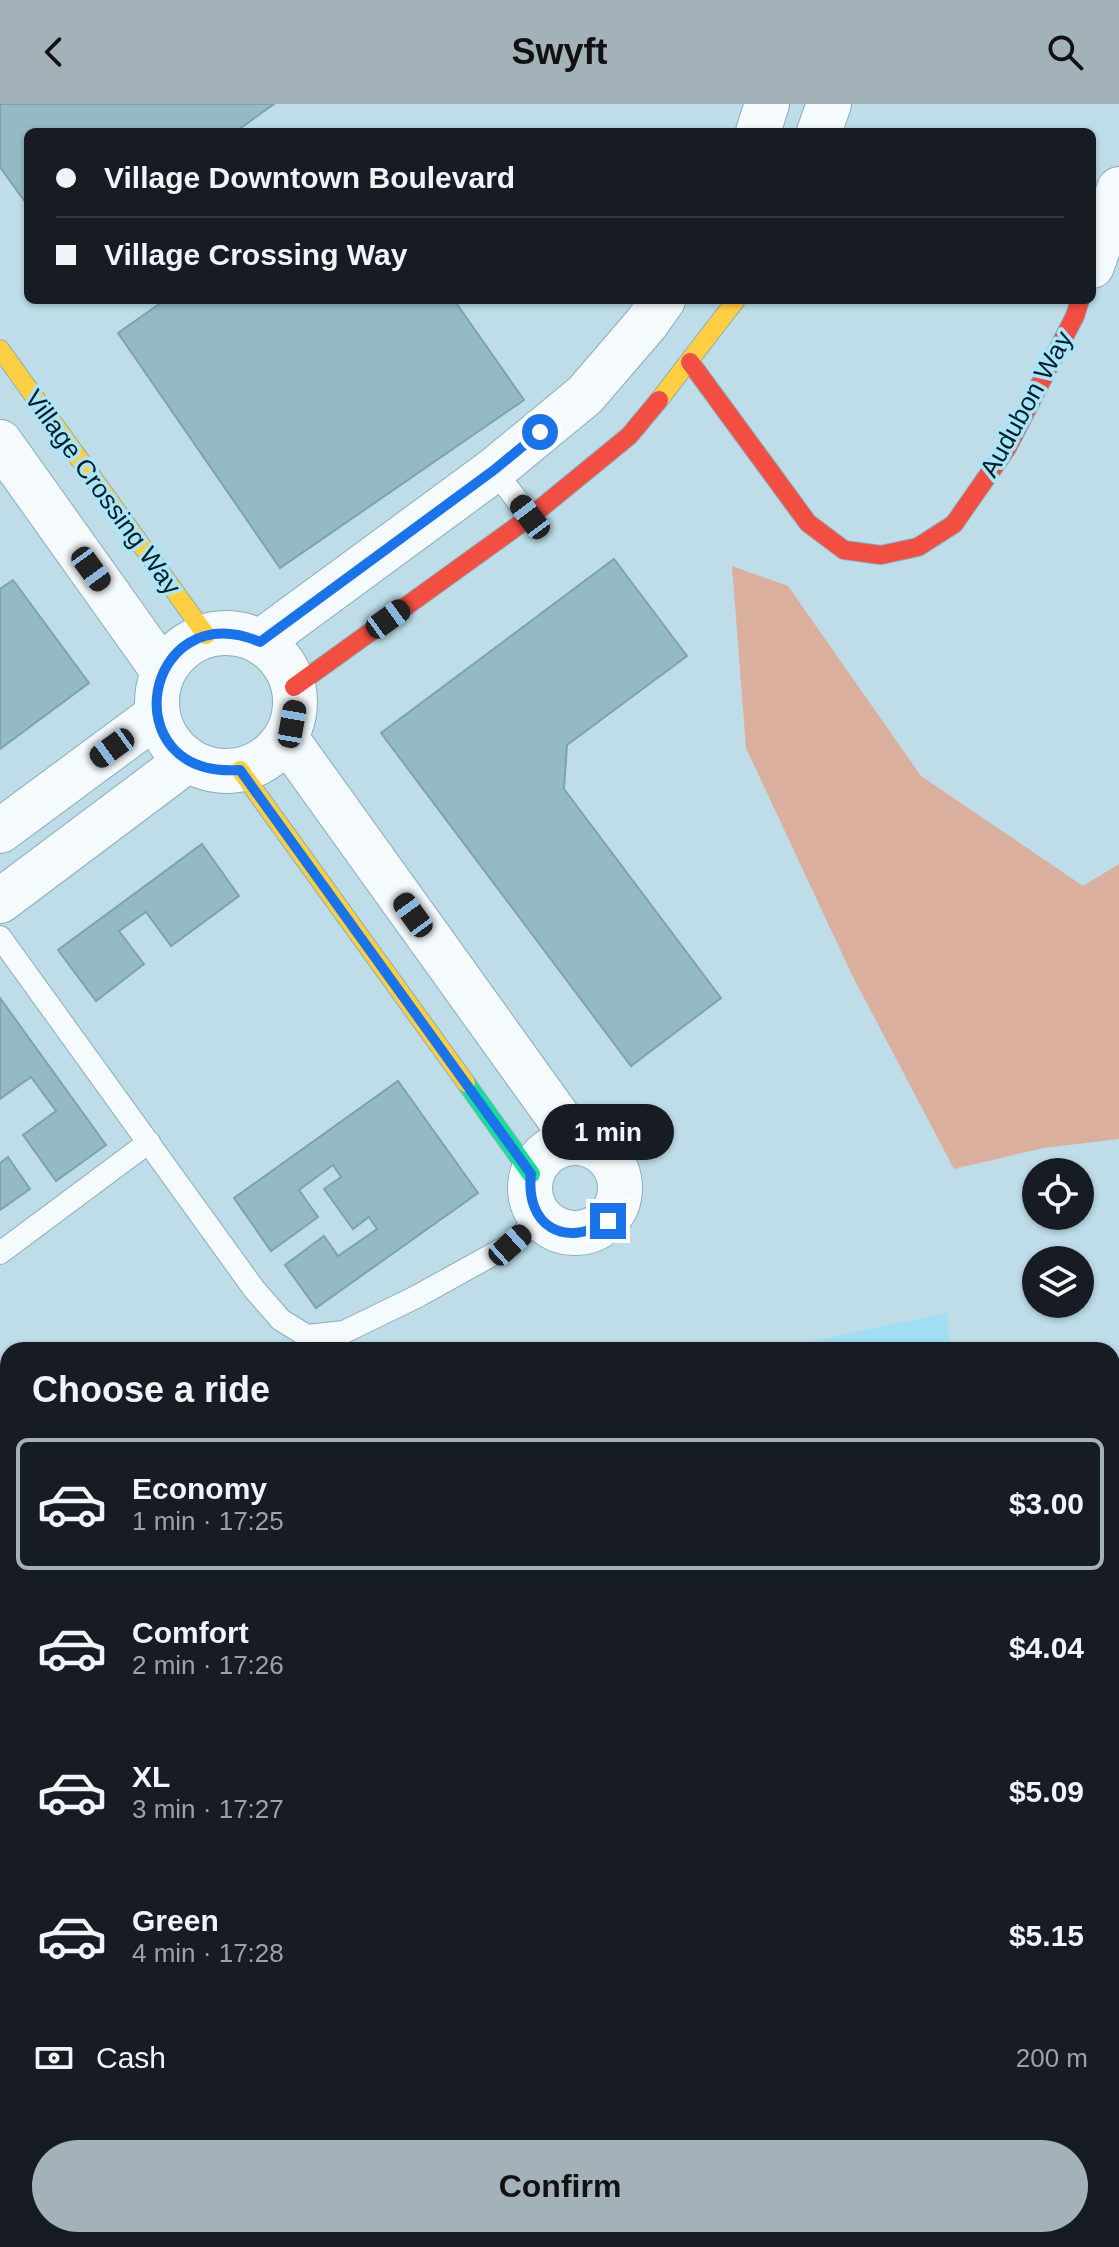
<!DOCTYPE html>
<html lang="en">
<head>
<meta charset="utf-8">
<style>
  :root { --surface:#171b24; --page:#242831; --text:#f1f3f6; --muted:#9ea1a6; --line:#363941; --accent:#a2b2b8 }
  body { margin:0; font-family:Helvetica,sans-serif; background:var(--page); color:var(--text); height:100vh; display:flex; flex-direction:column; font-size:30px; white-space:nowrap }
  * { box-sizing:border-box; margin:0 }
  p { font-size:26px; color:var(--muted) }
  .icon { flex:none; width:44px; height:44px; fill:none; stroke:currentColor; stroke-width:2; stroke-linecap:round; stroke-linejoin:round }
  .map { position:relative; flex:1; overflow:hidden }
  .side { position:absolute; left:0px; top:1238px; width:1120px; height:906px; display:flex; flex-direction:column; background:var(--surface); border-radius:24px 24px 0 0; box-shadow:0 2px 6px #0004 }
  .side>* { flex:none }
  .guide { position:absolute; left:24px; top:24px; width:1072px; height:176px; border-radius:12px; box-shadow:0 2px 6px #0004; display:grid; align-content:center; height:176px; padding:0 32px; background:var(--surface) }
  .fabs { position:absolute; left:1022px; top:1054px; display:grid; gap:16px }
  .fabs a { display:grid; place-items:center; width:72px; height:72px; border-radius:50%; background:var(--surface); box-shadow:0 2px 6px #0004; font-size:40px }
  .end { position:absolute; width:36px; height:36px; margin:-18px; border:10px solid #1a73e8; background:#fff; box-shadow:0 0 0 4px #fff }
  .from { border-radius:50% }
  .bubble { position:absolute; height:56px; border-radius:28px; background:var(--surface); box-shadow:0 2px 6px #0004; font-size:26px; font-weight:700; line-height:56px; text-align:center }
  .car { position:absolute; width:24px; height:48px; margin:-24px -12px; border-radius:10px; box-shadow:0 0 6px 2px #0007; background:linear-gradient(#222 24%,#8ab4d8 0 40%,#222 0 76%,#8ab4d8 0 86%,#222 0) }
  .guide b { display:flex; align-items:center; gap:28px; height:76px; font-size:30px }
  .guide b+b { border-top:2px solid var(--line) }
  .guide i { width:20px; height:20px; background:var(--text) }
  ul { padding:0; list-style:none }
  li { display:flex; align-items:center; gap:24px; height:132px; margin:0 16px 12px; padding:0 16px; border:4px solid transparent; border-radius:12px }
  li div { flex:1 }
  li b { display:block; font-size:30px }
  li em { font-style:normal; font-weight:700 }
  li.on { border-color:var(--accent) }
  li>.icon { width:72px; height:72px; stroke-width:1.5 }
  h2 { padding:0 32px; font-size:36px; line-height:96px }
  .pay { display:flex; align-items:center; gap:20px; height:88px; padding:0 32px; font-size:30px }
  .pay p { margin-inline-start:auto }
  .button { display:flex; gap:16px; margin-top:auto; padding:16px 32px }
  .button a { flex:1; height:92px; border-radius:48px; background:var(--accent); color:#111; font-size:32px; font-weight:700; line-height:92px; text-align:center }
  header { display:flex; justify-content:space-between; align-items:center; height:104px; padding:0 32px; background:var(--accent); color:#111; font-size:36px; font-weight:700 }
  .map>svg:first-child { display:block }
  .built { fill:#a0def3 }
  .green { fill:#dbaf9e }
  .building { fill:#94bac5; stroke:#7ea3ae; stroke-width:2 }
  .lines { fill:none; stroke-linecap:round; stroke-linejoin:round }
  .lane-casing { stroke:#8aadb9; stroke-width:24 }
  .street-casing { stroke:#8aadb9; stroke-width:46 }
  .fast-casing { stroke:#8aadb9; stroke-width:20 }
  .slow-casing { stroke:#8aadb9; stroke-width:20 }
  .jam-casing { stroke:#8aadb9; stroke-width:20 }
  .lane { stroke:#f5fafc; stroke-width:22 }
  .street { stroke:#f5fafc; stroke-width:44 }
  .fast { stroke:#16e098; stroke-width:18 }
  .slow { stroke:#ffcf43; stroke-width:18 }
  .jam { stroke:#f24e42; stroke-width:18 }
  .route { stroke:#1a73e8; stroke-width:10 }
  .labels { text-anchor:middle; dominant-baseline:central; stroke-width:7; stroke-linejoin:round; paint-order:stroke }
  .street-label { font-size:26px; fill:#00212b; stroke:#ace5f9 }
</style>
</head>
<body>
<header><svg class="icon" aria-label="back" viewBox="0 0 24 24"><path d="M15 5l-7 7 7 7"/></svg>Swyft<svg class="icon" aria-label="search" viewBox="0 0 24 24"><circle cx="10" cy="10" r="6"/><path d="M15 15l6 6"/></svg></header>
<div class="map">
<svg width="1119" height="2143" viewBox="0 0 1119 2143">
  <rect width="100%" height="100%" fill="#bedde8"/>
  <!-- built -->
  <path class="built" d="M947,1209L950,1246H769Z
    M8,1375V2136H1112V1640L1119,1641V2143H0V1376Z"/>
  <!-- green -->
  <path class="green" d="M732,462L788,482L921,672L1083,782L1119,760V1035L1043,1044L954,1065L852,871L746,644Z"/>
  <!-- building -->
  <path class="building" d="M0,0H274L235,28H28V102L0,63Z
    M165,196H210L212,199L217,196H454L524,296L280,464L118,229Z
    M614,455L687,552L567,641L564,685L721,894L631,962L381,629Z
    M13,476L89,579L0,645V485Z
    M202,740L239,792L171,842L146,808L119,827L144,860L96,897L58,846Z
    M0,894L106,1041L56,1077L23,1031L56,1007L31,973L0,995Z
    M398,977L478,1089L316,1204L285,1161L324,1132L338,1152L377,1125L369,1113L353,1125L324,1085L341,1073L333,1061L299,1086L318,1113L271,1147L234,1094Z
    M8,1053L30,1085L0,1106V1059Z
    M0,1907H8V2054H0Z
    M1112,2010H1119V2134H1112Z"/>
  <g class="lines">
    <!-- lane casing -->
    <g class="lane-casing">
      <path id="lane" d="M494,366L530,413
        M0,833L254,1185L281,1216L307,1232L344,1228L416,1193L510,1141L540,1114
        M0,1149L149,1038
        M1112,1588L1119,1589
        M418,2143V2136"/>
    </g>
    <!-- street casing -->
    <g class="street-casing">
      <path id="street" d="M758,28L767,0
        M819,28L829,0
        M1092,162L1119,85
        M0,338L163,567
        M157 598a69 69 0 1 1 138 0a69 69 0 1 1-138 0Z
        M260,538L494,366L585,291L646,220L663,196
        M286,634L576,1038
        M0,727L157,611
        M0,797L188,656
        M530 1084a45 45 0 1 1 90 0a45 45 0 1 1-90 0Z"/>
    </g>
    <!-- fast casing -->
    <g class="fast-casing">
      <path id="fast" d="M466,979L531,1070
        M182,2136L335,2143"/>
    </g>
    <!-- slow casing -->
    <g class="slow-casing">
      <path id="slow" d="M0,245L206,531
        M659,296L736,196
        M240,666L466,979"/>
    </g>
    <!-- jam casing -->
    <g class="jam-casing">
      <path id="jam" d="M690,258L808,419L844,446L881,451L918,443L954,420L1007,344L1075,212L1080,196
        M294,583L530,413L629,332L659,296
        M0,2132L8,2131"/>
    </g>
    <!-- lane -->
    <use href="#lane" class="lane"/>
    <!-- street -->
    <use href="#street" class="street"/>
    <!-- fast -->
    <use href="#fast" class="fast"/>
    <!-- slow -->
    <use href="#slow" class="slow"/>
    <!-- jam -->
    <use href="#jam" class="jam"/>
  </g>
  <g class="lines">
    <!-- route -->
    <path class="route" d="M540,328L494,366L260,538C144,489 110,675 240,666L531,1070C525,1122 565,1145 608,1117"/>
  </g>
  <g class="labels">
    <!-- street labels -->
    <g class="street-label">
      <text transform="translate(1026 300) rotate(-61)">Audubon Way</text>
      <text transform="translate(103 388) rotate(54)">Village Crossing Way</text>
    </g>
  </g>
</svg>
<div class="fabs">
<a><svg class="icon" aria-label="locate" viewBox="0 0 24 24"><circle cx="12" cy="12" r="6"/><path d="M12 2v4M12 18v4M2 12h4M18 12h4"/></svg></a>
<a><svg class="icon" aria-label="layers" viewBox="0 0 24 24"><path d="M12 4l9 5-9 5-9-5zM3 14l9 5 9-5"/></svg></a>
</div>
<i class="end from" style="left:540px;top:328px"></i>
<i class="end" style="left:608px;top:1117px"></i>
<div class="bubble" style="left:542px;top:1000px;width:132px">1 min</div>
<i class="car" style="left:530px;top:413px;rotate:323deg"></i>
<i class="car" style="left:91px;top:465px;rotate:144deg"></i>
<i class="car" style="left:388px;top:515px;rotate:54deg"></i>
<i class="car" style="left:292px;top:620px;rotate:10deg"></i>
<i class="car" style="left:112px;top:644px;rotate:234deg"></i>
<i class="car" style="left:413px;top:811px;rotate:324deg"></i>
<i class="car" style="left:510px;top:1141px;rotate:48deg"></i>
<div class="guide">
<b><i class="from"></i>Village Downtown Boulevard</b>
<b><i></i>Village Crossing Way</b>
</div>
<section class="side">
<h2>Choose a ride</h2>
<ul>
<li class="on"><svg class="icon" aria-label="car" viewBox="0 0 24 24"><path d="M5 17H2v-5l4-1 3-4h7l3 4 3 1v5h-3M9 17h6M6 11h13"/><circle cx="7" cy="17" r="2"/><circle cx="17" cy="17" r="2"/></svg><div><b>Economy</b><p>1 min · 17:25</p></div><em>$3.00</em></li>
<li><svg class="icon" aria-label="car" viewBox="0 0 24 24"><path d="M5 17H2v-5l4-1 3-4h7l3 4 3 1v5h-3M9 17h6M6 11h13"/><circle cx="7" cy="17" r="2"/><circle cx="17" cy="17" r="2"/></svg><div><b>Comfort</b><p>2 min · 17:26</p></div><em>$4.04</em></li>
<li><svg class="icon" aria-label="car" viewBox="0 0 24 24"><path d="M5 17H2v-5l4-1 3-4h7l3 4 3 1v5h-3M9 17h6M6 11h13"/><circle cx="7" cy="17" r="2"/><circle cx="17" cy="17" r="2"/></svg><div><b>XL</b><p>3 min · 17:27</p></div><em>$5.09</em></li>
<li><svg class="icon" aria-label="car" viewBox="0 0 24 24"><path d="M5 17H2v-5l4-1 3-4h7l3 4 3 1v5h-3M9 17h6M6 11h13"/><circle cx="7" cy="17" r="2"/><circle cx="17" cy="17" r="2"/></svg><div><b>Green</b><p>4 min · 17:28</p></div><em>$5.15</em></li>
</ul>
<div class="pay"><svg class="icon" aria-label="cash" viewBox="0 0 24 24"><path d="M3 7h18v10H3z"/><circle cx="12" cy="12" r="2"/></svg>Cash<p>200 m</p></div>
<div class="button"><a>Confirm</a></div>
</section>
</div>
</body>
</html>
